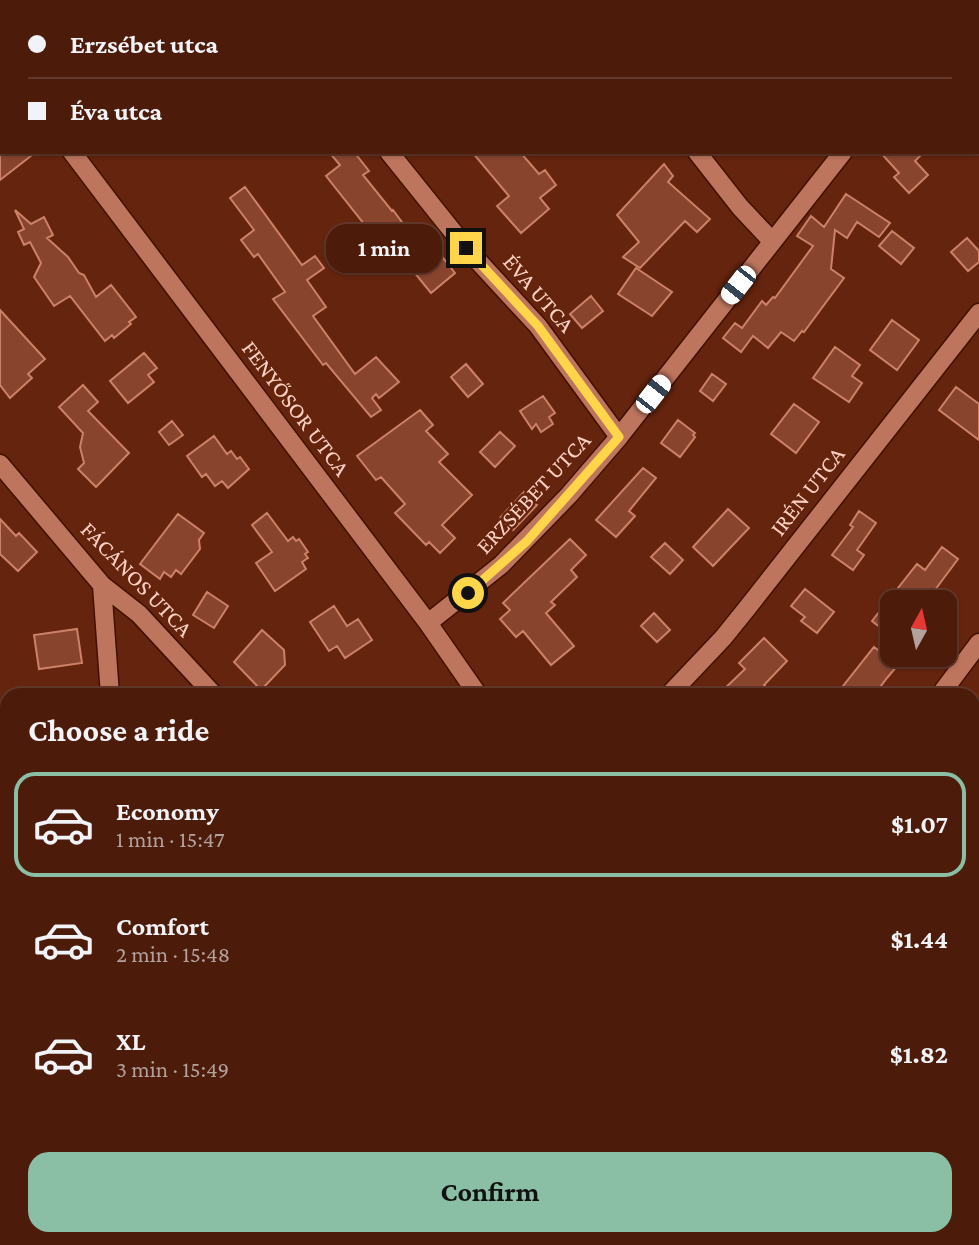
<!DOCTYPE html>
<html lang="en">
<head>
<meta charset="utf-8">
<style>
  :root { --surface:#4c1b0a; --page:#532413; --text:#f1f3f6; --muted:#b2a19c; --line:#63392b; --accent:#8abfa5 }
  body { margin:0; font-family:"Crimson Pro",serif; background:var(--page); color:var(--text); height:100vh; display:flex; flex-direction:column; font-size:26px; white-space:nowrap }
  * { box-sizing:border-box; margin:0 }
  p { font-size:23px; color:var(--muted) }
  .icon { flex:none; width:38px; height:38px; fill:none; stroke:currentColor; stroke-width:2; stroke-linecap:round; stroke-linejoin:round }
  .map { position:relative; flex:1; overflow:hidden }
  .drawer { position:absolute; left:0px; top:688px; width:980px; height:558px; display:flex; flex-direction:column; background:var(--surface); border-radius:21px 21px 0 0; box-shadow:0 2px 5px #0004,0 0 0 2px var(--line) }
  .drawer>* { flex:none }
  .banner { position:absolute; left:0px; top:0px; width:980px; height:154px; box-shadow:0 2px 5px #0004,0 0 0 2px var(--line); display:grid; align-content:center; height:154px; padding:0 28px; background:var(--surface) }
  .needle { width:46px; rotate:8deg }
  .tools { position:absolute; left:880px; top:590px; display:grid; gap:14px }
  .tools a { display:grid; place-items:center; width:77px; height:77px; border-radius:14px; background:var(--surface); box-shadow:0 2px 5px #0004,0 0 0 2px var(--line); font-size:35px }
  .end { position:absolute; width:32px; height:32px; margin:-16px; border:9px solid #ffd54a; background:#111; box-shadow:0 0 0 4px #111 }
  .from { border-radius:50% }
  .bubble { position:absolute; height:49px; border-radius:21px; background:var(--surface); box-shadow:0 2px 5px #0004,0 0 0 2px var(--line); font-size:23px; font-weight:700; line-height:49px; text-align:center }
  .car { position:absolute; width:21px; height:42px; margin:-21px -10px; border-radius:9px; box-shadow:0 0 5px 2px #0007; background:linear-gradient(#fff 24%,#345 0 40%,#fff 0 76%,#345 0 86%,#fff 0) }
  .banner b { display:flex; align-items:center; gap:24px; height:66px; font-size:26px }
  .banner b+b { border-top:2px solid var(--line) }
  .banner i { width:18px; height:18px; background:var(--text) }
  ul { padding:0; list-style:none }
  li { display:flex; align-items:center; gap:21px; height:105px; margin:0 14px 10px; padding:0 14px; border:4px solid transparent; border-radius:21px }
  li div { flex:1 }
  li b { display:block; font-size:26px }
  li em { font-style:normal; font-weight:700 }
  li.active { border-color:var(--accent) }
  li>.icon { width:63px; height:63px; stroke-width:1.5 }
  h2 { padding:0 28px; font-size:32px; line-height:84px }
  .button { display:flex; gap:14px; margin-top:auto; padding:14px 28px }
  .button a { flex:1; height:80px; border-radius:21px; background:var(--accent); color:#111; font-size:28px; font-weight:700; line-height:80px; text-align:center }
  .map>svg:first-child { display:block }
  .building { fill:#89442e; stroke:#cc8169; stroke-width:2 }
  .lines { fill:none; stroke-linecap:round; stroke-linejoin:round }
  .minor-casing { stroke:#411001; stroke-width:21 }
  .minor { stroke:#be755d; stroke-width:18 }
  .route { stroke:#ffd54a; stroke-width:9 }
  .labels { text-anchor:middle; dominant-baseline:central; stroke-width:5; stroke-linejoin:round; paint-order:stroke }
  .street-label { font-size:23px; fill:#fad1c3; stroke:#65240d }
</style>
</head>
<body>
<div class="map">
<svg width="979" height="1245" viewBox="0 0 979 1245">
  <rect width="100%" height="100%" fill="#65240d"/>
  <!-- building -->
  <path class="building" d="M0,152H36L0,180Z
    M329,152H354L369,171L363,175L392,211L393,210L427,256L436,249L455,273L431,293L397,251L384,261L375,249L372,251L359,235L363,232L360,228L364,224L326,176L340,165Z
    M472,152H520L539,174L545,170L556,185L540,198L549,209L521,233L497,206L509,196Z
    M880,152H924L915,161L928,175L909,193L894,177L899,173Z
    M664,164L673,176L668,182L710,219L697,232L685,221L640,268L623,257L639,242L617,215Z
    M245,187L302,265L315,256L324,268L307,280L326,307L313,316L355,374L376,357L399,382L379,398L376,394L372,398L381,410L371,417L326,363L323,365L273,299L285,292L258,254L254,257L241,240L254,230L230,198Z
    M846,194L890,223L879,237L857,222L847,238L835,230L831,269L844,278L804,332L802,331L794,341L781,332L768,348L753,336L741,352L723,338L735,323L742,328L762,301L766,305L773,297L775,298L813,246L797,236L811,216L824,227Z
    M15,210L31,224L44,217L53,235L47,238L68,257L79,273L84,275L96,297L111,285L136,317L129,322L131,324L114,338L112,335L105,341L70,296L54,306L34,277L41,263L30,242L24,245L18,232L24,229Z
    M892,231L914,248L901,264L879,246Z
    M967,238L979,251V262L968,271L951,252Z
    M636,268L672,292L652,316L618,294Z
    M591,296L603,311L582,328L570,314Z
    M0,310L45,359L28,374L32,378L10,398L0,385Z
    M892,320L919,340L897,370L870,350Z
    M835,347L860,365L852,376L862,383L849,402L813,378Z
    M144,353L157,368L148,375L154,382L128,403L110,381Z
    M466,364L483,384L468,397L451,377Z
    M712,374L726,384L713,401L700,391Z
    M83,385L98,402L88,411L129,453L96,487L78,469L84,463L80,447L83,433L59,407Z
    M956,387L979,404V440L939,410Z
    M543,396L555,413L549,417L553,424L541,432L536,424L532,429L520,411Z
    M794,404L819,422L796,453L771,434Z
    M420,410L433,425L426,431L448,454L439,462L472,495L442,525L455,538L440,553L429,542L426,545L395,513L405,504L381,477L376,480L357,456Z
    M678,420L695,433L693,435L695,437L680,457L661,443Z
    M172,421L183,435L169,445L159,432Z
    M500,432L515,446L495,467L480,452Z
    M214,436L227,454L231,451L237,459L240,457L249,469L228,488L222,481L215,486L206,474L202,477L187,456Z
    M643,468L656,478L629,511L635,516L616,537L596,520Z
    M524,492L537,505L513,530L500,518Z
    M728,509L749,528L713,566L693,547Z
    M859,511L876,523L857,550L864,555L853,570L832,555L853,527L850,525Z
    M267,513L288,541L293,537L296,541L299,539L308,552L305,554L308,558L302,562L306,569L275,591L256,563L272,552L252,525Z
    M178,514L204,533L199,540L200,549L181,574L176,570L171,577L164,572L160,579L140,564Z
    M0,519L16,536L19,533L37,552L18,571L0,554Z
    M570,539L586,555L571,570L577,577L551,602L555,605L546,613L574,646L551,665L523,631L516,637L500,619L510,610L503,603Z
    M665,543L683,560L670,574L651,557Z
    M942,547L958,559L926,602H892V623L886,632L872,621L917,564L925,570Z
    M805,589L834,612L817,633L801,621L805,617L791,606Z
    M207,592L228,606L214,628L193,615Z
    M334,606L347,626L358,619L372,640L345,658L337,646L329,651L310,622Z
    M654,613L670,630L657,642L641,626Z
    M77,629L82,663L39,669L34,635Z
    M262,630L284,650L285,665L261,690L234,662Z
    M764,638L787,661L764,685L774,695H718L745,669L739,663Z
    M874,647L898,665L887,678L874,695H836Z"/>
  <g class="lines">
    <!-- minor casing -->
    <g class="minor-casing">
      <path id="minor" d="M268,0L269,2
        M581,0L583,2
        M121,2L123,0
        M978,34L979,33
        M0,57L2,60
        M72,152L428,623L478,695
        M389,152L466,248L538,326L619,437
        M697,152L740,207L772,241
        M0,464L102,585L139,614L214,695
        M102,585L110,695
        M428,623L501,565L569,495L619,437L843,152
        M669,695L723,638L748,607L979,313
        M940,695L979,643
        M973,965L979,959
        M973,1132L979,1127
        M105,1239L107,1245
        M301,1239L303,1245
        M693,1239L694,1245
        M955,1239L960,1245
        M428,1245L472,1242"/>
    </g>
    <!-- minor -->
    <use href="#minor" class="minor"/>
  </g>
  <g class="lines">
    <!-- route -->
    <path class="route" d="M466,248L538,326L619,437L527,541L468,593"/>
  </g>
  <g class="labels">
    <!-- street labels -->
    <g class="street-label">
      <text transform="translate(539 293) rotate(49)">ÉVA UTCA</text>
      <text transform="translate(296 408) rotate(53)">FENYŐSOR UTCA</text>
      <text transform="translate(807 491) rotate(-52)">IRÉN UTCA</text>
      <text transform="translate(533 493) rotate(-47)">ERZSÉBET UTCA</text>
      <text transform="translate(137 579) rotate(46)">FÁCÁNOS UTCA</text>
    </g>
  </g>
</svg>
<div class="tools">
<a><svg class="needle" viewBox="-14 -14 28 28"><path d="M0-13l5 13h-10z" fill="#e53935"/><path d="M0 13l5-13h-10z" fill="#b2a19c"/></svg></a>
</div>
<i class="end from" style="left:468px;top:593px"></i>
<i class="end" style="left:466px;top:248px"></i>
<div class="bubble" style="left:326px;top:224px;width:116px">1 min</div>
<i class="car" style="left:738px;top:285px;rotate:218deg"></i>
<i class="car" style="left:653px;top:394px;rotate:38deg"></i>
<div class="banner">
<b><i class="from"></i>Erzsébet utca</b>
<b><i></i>Éva utca</b>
</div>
<section class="drawer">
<h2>Choose a ride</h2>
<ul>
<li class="active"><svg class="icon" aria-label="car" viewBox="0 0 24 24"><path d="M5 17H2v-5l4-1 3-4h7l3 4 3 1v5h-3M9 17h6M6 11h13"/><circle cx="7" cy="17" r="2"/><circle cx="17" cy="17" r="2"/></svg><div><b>Economy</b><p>1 min · 15:47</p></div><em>$1.07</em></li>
<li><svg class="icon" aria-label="car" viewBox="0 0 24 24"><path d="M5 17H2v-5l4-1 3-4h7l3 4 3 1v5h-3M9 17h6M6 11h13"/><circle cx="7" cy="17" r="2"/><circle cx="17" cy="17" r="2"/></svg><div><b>Comfort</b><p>2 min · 15:48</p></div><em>$1.44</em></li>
<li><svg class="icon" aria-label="car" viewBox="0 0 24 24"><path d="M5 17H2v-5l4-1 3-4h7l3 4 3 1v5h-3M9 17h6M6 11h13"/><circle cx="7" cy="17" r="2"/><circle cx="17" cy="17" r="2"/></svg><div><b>XL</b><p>3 min · 15:49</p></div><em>$1.82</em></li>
</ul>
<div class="button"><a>Confirm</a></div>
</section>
</div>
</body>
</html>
